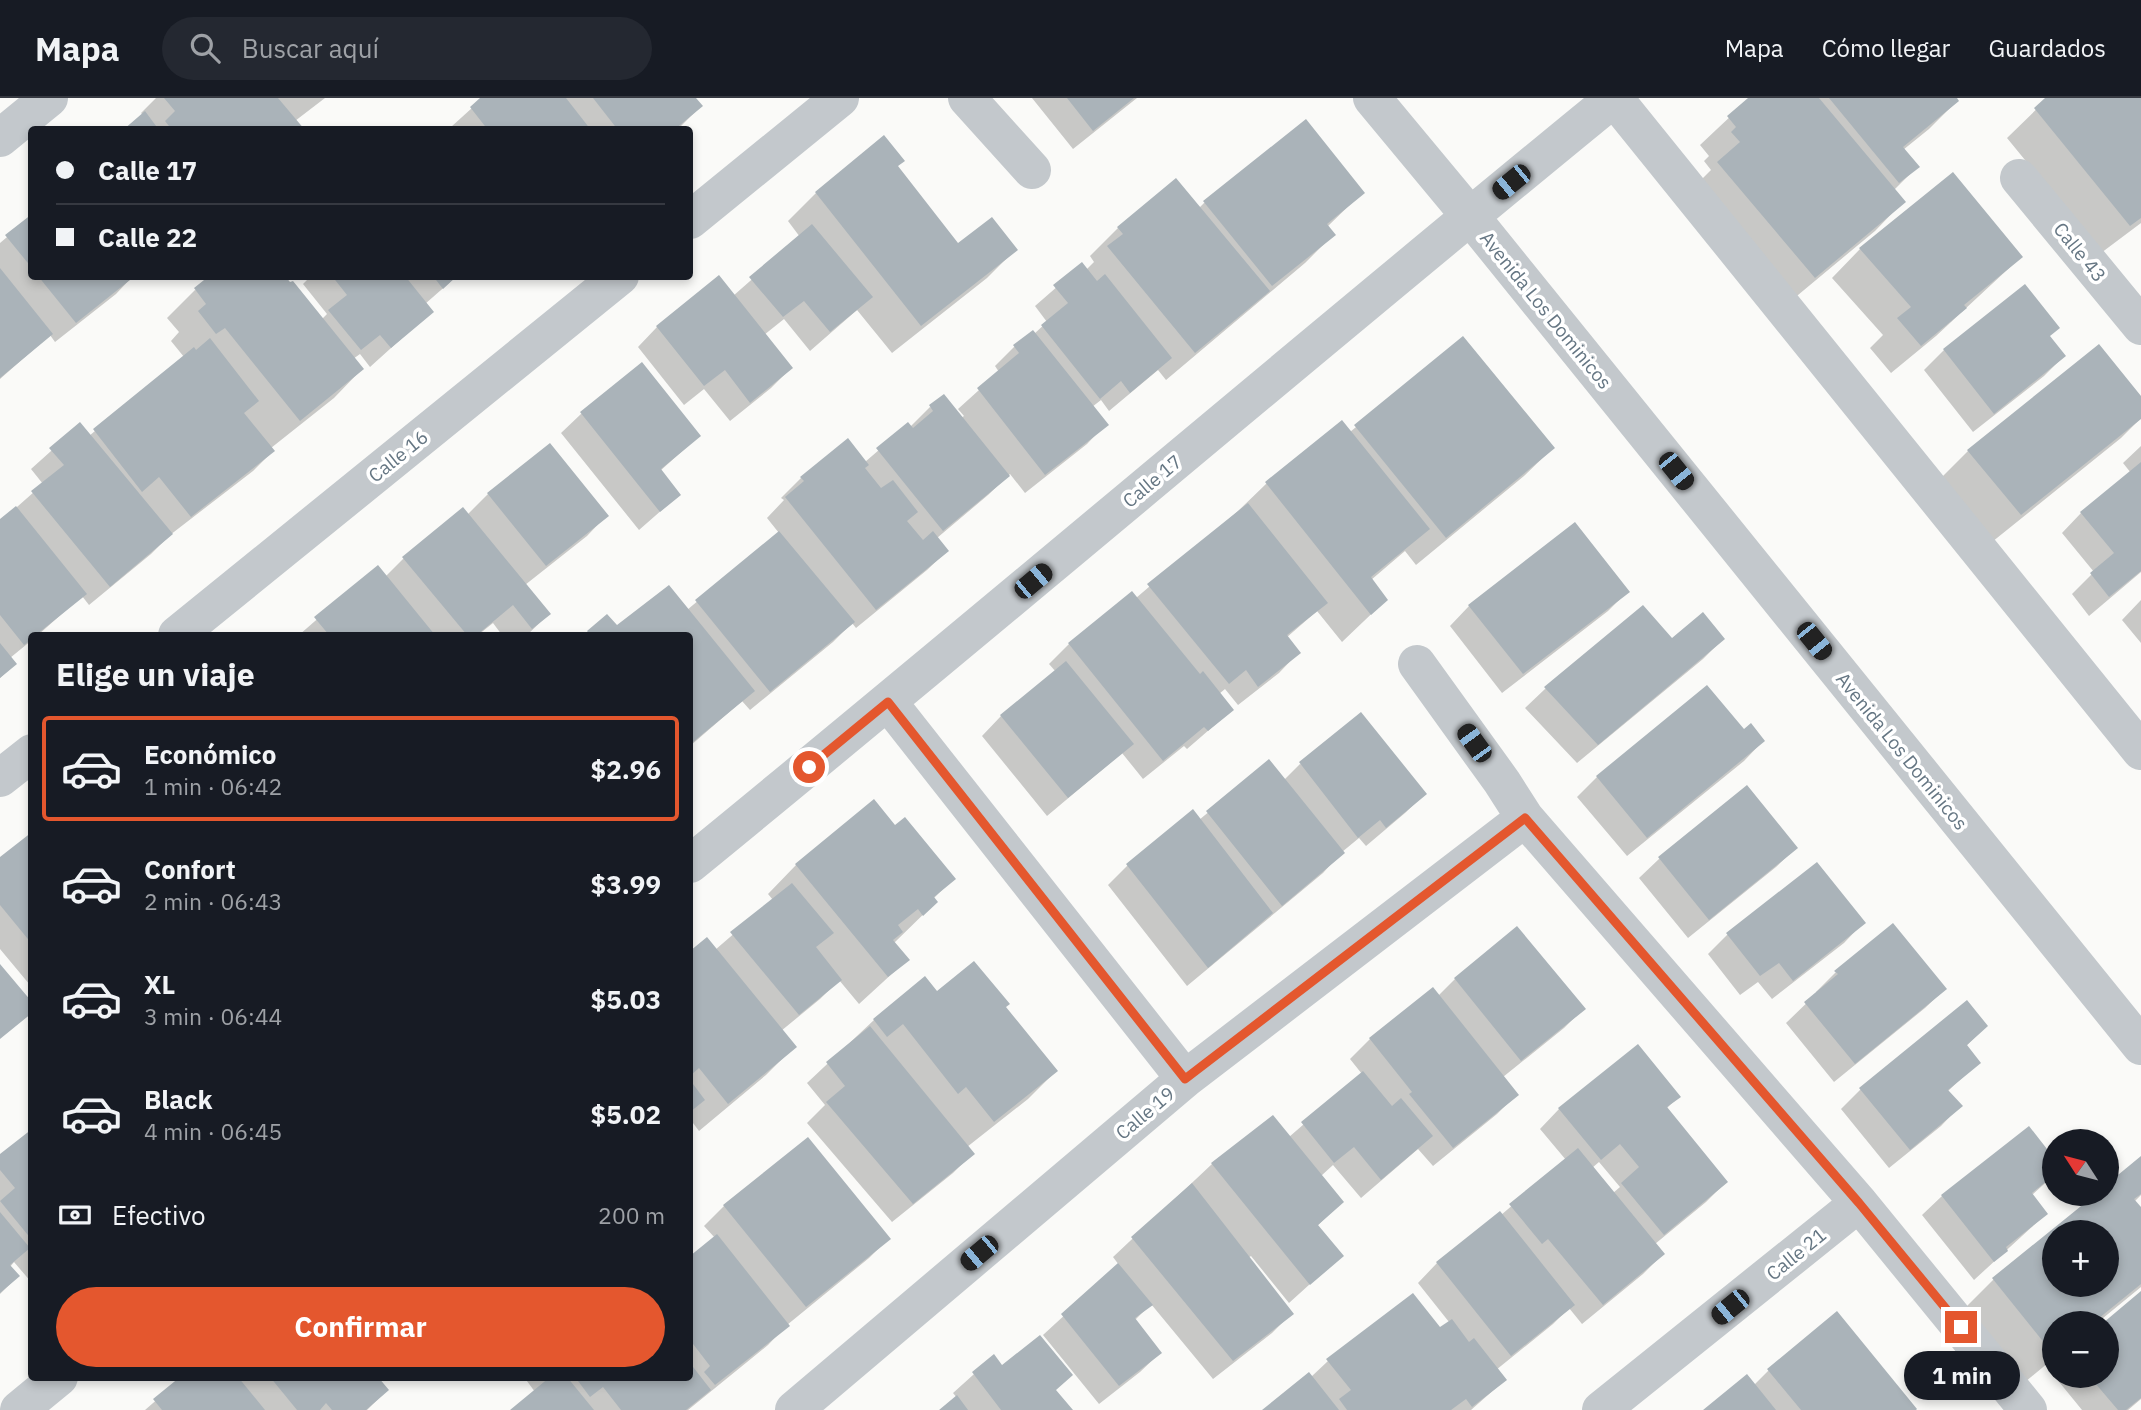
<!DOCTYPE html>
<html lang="es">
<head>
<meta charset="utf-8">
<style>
  :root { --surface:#171b24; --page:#242831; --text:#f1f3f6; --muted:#9ea1a6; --line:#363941; --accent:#e4572e }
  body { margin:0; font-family:"IBM Plex Sans",sans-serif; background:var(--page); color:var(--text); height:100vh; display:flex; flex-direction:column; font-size:26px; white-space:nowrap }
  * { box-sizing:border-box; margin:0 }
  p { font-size:23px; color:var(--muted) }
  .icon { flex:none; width:38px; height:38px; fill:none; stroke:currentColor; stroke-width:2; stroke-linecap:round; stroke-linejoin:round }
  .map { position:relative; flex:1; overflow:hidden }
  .sheet { position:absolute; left:28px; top:534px; width:665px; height:749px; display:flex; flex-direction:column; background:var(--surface); border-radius:7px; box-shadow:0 4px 10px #0003 }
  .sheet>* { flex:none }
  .top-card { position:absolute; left:28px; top:28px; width:665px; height:154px; border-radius:7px; box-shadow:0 4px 10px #0003; display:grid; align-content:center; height:154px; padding:0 28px; background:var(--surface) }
  .needle { width:46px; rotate:306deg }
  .fabs { position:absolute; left:2042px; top:1031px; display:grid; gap:14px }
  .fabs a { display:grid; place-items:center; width:77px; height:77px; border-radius:50%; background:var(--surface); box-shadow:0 4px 10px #0003; font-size:35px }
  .end { position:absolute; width:32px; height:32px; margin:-16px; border:9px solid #e4572e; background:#fff; box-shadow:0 0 0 4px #fff }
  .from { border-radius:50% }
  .bubble { position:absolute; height:49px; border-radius:24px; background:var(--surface); box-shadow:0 4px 10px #0003; font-size:23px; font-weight:700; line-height:49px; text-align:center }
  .car { position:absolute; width:21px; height:42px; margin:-21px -10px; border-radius:9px; box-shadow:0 0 5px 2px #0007; background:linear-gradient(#222 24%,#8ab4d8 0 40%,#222 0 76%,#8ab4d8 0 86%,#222 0) }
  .top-card b { display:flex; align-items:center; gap:24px; height:66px; font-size:26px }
  .top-card b+b { border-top:2px solid var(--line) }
  .top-card i { width:18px; height:18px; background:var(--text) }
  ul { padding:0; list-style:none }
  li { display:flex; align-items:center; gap:21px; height:105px; margin:0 14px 10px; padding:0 14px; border:4px solid transparent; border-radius:7px }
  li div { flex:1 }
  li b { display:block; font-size:26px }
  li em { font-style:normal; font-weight:700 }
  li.selected { border-color:var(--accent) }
  li>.icon { width:63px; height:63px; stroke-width:1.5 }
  h2 { padding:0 28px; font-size:32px; line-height:84px }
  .pay { display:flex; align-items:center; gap:18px; height:77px; padding:0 28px; font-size:26px }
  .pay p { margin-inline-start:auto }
  .button { display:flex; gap:14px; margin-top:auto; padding:14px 28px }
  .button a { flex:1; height:80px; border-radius:42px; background:var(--accent); color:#fff; font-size:28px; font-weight:700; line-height:80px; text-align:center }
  header { display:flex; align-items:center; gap:42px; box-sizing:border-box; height:98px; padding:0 35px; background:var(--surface); border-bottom:2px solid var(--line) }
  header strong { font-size:33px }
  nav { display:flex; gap:38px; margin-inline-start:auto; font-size:24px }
  .search { width:490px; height:63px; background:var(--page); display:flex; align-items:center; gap:18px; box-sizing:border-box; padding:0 24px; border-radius:38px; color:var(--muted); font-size:26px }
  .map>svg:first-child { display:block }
  .shadow { fill:#0003; fill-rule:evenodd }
  .building { fill:#aab3b9; fill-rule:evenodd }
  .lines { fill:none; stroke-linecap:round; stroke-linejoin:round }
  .minor { stroke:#c3c8cc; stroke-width:38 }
  .route { stroke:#e4572e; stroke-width:9 }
  .labels { text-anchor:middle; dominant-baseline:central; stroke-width:7; stroke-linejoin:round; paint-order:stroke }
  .street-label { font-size:19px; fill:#657683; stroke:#fff }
</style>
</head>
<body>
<header>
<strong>Mapa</strong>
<div class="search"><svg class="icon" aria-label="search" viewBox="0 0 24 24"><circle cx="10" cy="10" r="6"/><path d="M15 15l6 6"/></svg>Buscar aquí</div>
<nav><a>Mapa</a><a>Cómo llegar</a><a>Guardados</a></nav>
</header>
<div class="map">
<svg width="2141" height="1312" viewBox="0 0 2141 1312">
  <rect width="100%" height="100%" fill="#fafaf8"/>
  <!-- shadow -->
  <path class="shadow" d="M156,0H325L295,23L303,32H125L143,17L141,15Z
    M483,0H694L701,8L677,32H453L451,29Z
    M1032,0H1137L1073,51Z
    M1750,0H1954L1957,3L1929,31L1903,52L1917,69L1894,92L1903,104L1875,133L1786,207L1690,93L1711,72L1704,63L1709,58L1700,47Z
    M2048,0H2141V125L2101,155L2007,40Z
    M1363,94L1327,129L1333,137L1305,165L1166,282L1158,272L1109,313L1101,302L1092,309L1106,326L1087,346L1025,395L1010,376L988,397L937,440L947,453L927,472L856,530L852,525L833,544L750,612L742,603L690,648V537H585L607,518L617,530L687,512L779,435L767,420L784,402L781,400L801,380L847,343L865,364L908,327L910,329L930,309L961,320L964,318L958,311L999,274L995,268L1014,249L1033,235L1034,236L1047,224L1035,208L1082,167L1086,172L1094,164L1090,158L1118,130L1199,110L1204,105Z
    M816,95L958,148L1015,152L987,180L892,255L857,212L810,253L784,221L764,237L791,270L771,290L730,323L704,291L684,307L638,249L657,229L733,198L800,139L788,123Z
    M32,118V178H133L116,196L55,244L50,237L0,281V145Z
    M1860,151L2021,159L1936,238L1891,275L1870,250L1883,237L1832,180Z
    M311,178H457L425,206L431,214L370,269L360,256L353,261L362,271L334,300L271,350L273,353L253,373L170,437L151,456L89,507L82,498L38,537H32V542L10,560L15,566L0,580V424L43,386L31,371L80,327L89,338L184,259L171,243L179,234L167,220L195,192L322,221L327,216L303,186Z
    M2024,188L2049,239L2064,258L2044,278L1973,334L1924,272L1944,252Z
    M1463,241L1553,350L1524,378L1416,467L1405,453L1371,482L1386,502L1342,544L1317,513L1286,540L1298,555L1279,575L1238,607L1225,591L1219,596L1232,612L1187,651L1184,648L1143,681L1122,655L1047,718L982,638L1001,618L1056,574L1049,566L1069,546L1132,496L1136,500L1237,414L1266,386L1342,324L1350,334Z
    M642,267L699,338L660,373L679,397L639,432L561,335L581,316Z
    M2141,301V320L2121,340L1992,444L1940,381L1968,353Z
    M2141,348V474L2089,518L2072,496L2094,474L2062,435L2081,415L2131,375L2123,365Z
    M488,396L606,418L587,438L525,487L549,516L527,537H502L493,525L478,537H299L377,469L385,479L403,461L467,417Z
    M1627,494L1608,513L1502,595L1450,528L1469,508Z
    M2141,502V545L2122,522Z
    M1643,509L1671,543L1723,541L1703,561L1577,665L1525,610L1545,591Z
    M1706,589L1744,634L1763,643L1744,663L1627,758L1577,699L1597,679Z
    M1269,664L1284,682L1300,666L1425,696L1405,715L1366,748L1359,740L1342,754L1323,775L1187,888L1108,787L1128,767L1199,722Z
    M1747,690L1796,750L1776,769L1688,840L1639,780L1659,761Z
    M894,729L953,781L933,801L936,804L894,845L907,862L859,906L839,882L820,901L781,933L794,949L766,977L699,1033L690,1021V855L706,841L715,852L773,802L768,796L796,767Z
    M32,736V886L30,887L0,851V762Z
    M1817,766L1863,825L1844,845L1772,901L1758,884L1740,897L1708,856L1727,837Z
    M1836,874L1945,891L1925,910L1834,984L1786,925L1817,895L1816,894Z
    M924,881L937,896L1004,909L1056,973L1028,1001L967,1049L972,1056L953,1075L892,1124L807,1025L825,1007L807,985L874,922Z
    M1455,881L1583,911L1564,930L1503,979L1516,997L1497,1016L1433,1068L1418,1051L1361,1100L1333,1067L1321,1078L1342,1104L1317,1128L1341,1158L1289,1205L1251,1158L1248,1160L1292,1215L1272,1235L1213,1281L1151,1206L1135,1222L1160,1255L1140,1274L1099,1306L1043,1237L1119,1167L1113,1159L1212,1066L1289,1039L1362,976L1350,961L1370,941L1438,898Z
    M1966,904L1986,928L1966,948L1979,964L1948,993L1960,1008L1941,1028L1889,1070L1841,1011L1860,992Z
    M1678,999L1666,1011L1726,1084L1706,1104L1655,1146L1663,1156L1643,1176L1582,1226L1569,1210L1553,1226L1496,1272L1505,1282L1471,1312H1265L1311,1279L1328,1263L1440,1232L1449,1224L1418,1185L1437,1165L1501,1117L1566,1062L1540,1031L1559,1011ZM1599,1064L1620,1089L1613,1095L1592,1070Z
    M2028,1030L2054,1063V1077L2032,1097L2046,1116L1974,1182L1922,1117L1942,1098Z
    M32,1032V1185L14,1164L10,1169L18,1178L0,1196V1058Z
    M808,1041L888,1141L869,1160L787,1227L768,1247L688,1312H513L535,1294L524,1279H690V1160L715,1140L704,1128L724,1108Z
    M2141,1061V1097L2134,1104L2141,1112V1189L2097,1225H2054V1260L2025,1284L1965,1210L1993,1182L2099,1096H2107V1089ZM2054,1134H2107V1186H2054Z
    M2141,1195V1301L2128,1312H2082L2051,1274L2054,1270V1278H2107L2105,1225Z
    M993,1259L1002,1269L1054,1293L1071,1312H942L957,1300L953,1295Z
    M1769,1272L1914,1312H1706L1754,1287Z
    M183,1279H376L387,1292L367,1312H145Z"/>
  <!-- building -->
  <path class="building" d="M164,0H278L305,32H172L165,23L175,13Z
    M480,0H566L591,32H488L470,9Z
    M593,0H696L703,8L674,32H618Z
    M1067,0H1134L1093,33Z
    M1748,0H1819L1906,104L1815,180L1717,64L1740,44L1731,34L1736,29L1727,18Z
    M1829,0H1957L1959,3L1903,49L1920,69L1899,85Z
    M2045,0H2141V120L2130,128L2034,10Z
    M145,13L159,32H123Z
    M1306,21L1365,95L1327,126L1336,137L1272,188L1203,103Z
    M884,37L905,63L898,68L958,145L992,119L1018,152L921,228L815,94Z
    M1953,74L2023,159L1964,207L1967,210L1921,248L1897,220L1911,209L1859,150Z
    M1176,80L1270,193L1195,255L1107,148L1123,136L1117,129Z
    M32,116V170L5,137Z
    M812,126L873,199L830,234L804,203L783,219L749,179Z
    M1082,164L1097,183L1105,176L1172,260L1130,295L1121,283L1100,301L1041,227L1068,205L1053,187Z
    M0,170L53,236L0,280Z
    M719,177L793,270L750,305L725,272L704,288L656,228Z
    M38,178H135L76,225Z
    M209,178H285L290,184L293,183L364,271L300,323L225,230L216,236L198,213L206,206L194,190Z
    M332,178H405L434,214L391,250L380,237L361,252L328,212L347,197Z
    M433,178H457L443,191Z
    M2025,186L2060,230L2050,238L2066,258L1994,316L1943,251Z
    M1033,232L1109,327L1045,377L977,290L1019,255L1013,247Z
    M1463,238L1555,350L1446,440L1354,327Z
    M210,240L259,303L244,315L275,353L191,419L159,379L142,394L93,331L194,249L196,252Z
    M2099,246L2141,298V321L2021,417L1967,352Z
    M642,264L701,338L661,371L681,397L660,414L580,314Z
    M944,296L1010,378L943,433L876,350L908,324L913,330L933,313L929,307Z
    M1342,322L1430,431L1371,479L1388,502L1371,517L1265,384Z
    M80,324L173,436L110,489L31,393L64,367L49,350Z
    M848,340L869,367L865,370L881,390L893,382L918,414L907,423L923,442L933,433L949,453L876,512L785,399L804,383L800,379Z
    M550,345L609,418L546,468L487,395Z
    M2141,364V473L2109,499L2090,475L2114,455L2080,414Z
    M1248,405L1328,505L1287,537L1301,555L1258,589L1246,572L1229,586L1147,486Z
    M16,408L87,496L36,537H32V541L24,547L0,517V421Z
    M463,409L551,516L532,531L513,507L477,537H467L402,459Z
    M1575,424L1630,494L1523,576L1468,507Z
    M779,433L855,524L770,594L695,502Z
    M378,467L435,537H329L314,519Z
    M669,487L755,593L693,644L690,640V537H590L587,533L607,516L617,527Z
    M1132,493L1200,576L1203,573L1234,612L1208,633L1204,629L1163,663L1068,545Z
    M1643,507L1672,540L1703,514L1725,541L1598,647L1544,589Z
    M0,545L17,566L0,580Z
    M1066,563L1134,646L1068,700L1000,617Z
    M1707,587L1744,631L1751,625L1765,643L1647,740L1596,678Z
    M1361,614L1427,696L1386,730L1380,722L1358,740L1299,664Z
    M1269,661L1345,755L1282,808L1206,713Z
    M1747,687L1798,750L1709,822L1658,759Z
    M874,701L895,727L905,719L956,781L934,799L938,804L923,818L918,811L898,827L903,834L893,842L910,862L888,879L795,766Z
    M1193,711L1273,815L1208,870L1126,766Z
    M32,734V846L0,807V759Z
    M1817,764L1866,825L1793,883L1779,865L1760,878L1726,835Z
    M792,785L834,835L816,849L842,882L799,917L730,834Z
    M1893,825L1947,891L1855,966L1804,904L1838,876L1834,873Z
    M1517,828L1586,911L1521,963L1454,880Z
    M707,839L797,949L728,1006L699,970L691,977L690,975V853Z
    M974,863L1010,906L1006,909L1058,973L994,1024L966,989L958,996L903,926L887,939L873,921L925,878L937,893Z
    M0,866L32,904V915L0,941Z
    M1433,889L1519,997L1453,1050L1409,996L1412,994L1369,940Z
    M1967,902L1988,928L1967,947L1981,965L1948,992L1963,1008L1910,1052L1859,990Z
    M870,928L975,1056L913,1106L826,1004L845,988L826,964Z
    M1638,946L1681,999L1667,1009L1728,1084L1664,1137L1621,1085L1639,1069L1620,1046L1601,1062L1558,1010Z
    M1363,973L1392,1008L1401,1000L1433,1038L1381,1082L1354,1049L1334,1065L1301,1024Z
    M690,982L705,1002L690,1014Z
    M1273,1017L1344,1104L1318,1127L1344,1158L1310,1187L1211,1065Z
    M2029,1028L2054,1060V1077L2032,1095L2048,1116L2006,1149L2008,1153L1994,1164L1941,1097Z
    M32,1031V1142L0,1103L15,1090L0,1072V1056Z
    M808,1039L891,1141L806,1209L723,1107Z
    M1578,1050L1665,1156L1603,1207L1548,1141L1542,1146L1509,1106Z
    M2141,1058V1096L2134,1101L2141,1109V1186L2093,1225H2054V1257L1992,1180L2096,1096H2107V1086ZM2054,1134H2107V1186H2054Z
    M1192,1085L1294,1216L1233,1263L1131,1139Z
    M1500,1113L1575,1207L1511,1258L1436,1164Z
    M0,1114L30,1150L10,1167L20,1178L0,1195Z
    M717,1136L790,1228L715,1287L704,1274L710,1268L690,1242V1158Z
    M1118,1165L1153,1207L1135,1220L1162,1255L1119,1288L1061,1216Z
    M2141,1193V1300L2126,1312H2118L2089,1278H2107V1225H2103Z
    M1413,1195L1440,1229L1452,1221L1469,1244L1474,1240L1507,1282L1472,1309L1466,1301L1451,1312H1347L1339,1301L1351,1292L1326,1261Z
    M1837,1213L1917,1311L1916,1312H1801L1767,1271Z
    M1040,1237L1073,1277L1056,1292L1073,1312H1001L972,1274L994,1256L1002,1267Z
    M690,1265L711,1292L686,1312H621L603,1289L590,1299L575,1279H690Z
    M1309,1274L1339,1312H1262Z
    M1747,1276L1776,1312H1703Z
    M180,1279H238L265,1312H162L153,1301Z
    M270,1279H378L389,1292L366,1312H332L326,1305L320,1312H297Z
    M550,1279H567L594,1312H510Z
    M957,1297L968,1312H939Z"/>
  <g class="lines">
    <!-- minor -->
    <path class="minor" d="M967,0L1032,72
      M1372,0L1470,118L2141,948
      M1614,0L2141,653
      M0,40L49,0
      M2019,80L2141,228
      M690,122L840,0
      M177,537L620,178
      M1417,566L1502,684L1525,720L1859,1105L2028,1312
      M888,604L1185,981
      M0,680L32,655
      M690,766C1000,513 1304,253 1614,0
      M19,1312L59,1279
      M794,1312L1185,981L1525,720
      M1601,1312L1859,1105"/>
  </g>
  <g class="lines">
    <!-- route -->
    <path class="route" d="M809,669L888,604L1185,981L1525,720L1859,1105L1961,1229"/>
  </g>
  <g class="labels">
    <!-- street labels -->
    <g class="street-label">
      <text transform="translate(2080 154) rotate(51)">Calle 43</text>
      <text transform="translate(1546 212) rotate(51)">Avenida Los Dominicos</text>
      <text transform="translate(398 358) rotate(-39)">Calle 16</text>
      <text transform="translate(1152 383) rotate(-40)">Calle 17</text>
      <text transform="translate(1902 653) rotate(51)">Avenida Los Dominicos</text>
      <text transform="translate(1145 1015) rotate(-40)">Calle 19</text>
      <text transform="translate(1796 1156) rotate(-39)">Calle 21</text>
    </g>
  </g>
</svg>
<div class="fabs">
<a><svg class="needle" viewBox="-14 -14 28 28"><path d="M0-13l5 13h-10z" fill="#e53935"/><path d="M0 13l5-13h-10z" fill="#9ea1a6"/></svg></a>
<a>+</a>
<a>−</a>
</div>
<i class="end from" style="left:809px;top:669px"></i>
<i class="end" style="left:1961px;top:1229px"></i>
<div class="bubble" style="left:1904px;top:1253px;width:116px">1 min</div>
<i class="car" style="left:1511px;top:84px;rotate:231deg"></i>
<i class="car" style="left:1676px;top:373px;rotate:141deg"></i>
<i class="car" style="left:1033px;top:483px;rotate:50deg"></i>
<i class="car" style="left:1814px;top:543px;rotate:141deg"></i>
<i class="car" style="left:1474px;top:645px;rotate:324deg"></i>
<i class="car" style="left:979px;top:1155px;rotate:230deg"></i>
<i class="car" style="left:1730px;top:1209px;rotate:231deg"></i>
<div class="top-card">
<b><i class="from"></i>Calle 17</b>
<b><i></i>Calle 22</b>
</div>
<section class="sheet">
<h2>Elige un viaje</h2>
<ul>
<li class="selected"><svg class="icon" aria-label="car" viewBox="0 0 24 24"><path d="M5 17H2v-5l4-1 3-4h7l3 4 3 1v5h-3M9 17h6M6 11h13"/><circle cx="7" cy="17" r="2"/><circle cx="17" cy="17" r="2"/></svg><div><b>Económico</b><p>1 min · 06:42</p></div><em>$2.96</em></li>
<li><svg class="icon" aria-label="car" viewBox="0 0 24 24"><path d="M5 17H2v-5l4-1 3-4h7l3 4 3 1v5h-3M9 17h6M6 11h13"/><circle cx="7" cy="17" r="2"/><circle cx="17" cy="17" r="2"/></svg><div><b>Confort</b><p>2 min · 06:43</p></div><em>$3.99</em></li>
<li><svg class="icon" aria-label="car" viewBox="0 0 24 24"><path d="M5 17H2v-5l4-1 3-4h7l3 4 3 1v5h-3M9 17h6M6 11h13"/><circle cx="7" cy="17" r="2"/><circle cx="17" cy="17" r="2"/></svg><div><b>XL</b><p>3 min · 06:44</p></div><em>$5.03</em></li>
<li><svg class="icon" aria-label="car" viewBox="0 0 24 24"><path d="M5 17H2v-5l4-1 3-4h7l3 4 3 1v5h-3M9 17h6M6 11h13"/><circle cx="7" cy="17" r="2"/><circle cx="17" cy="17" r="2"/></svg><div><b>Black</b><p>4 min · 06:45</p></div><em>$5.02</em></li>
</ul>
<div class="pay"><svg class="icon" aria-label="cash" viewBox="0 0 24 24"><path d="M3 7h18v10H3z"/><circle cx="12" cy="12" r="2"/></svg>Efectivo<p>200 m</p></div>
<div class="button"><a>Confirmar</a></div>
</section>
</div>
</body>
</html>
